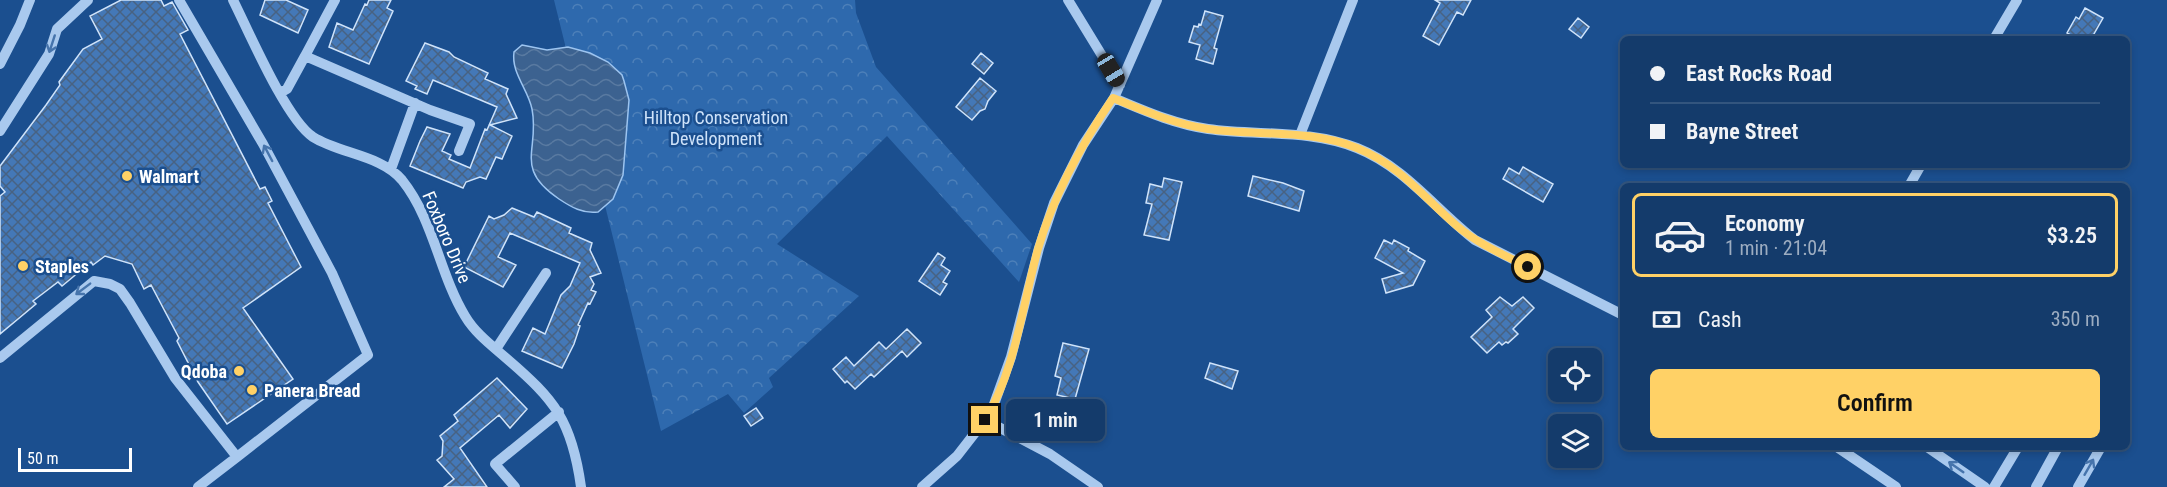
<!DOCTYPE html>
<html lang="en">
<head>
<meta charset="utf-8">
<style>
  :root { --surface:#143b6b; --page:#1d4271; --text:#f1f3f6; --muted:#9dadc1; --line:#33557e; --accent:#ffd166 }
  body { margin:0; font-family:"Roboto Condensed",sans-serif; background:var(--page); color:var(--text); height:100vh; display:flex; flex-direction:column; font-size:22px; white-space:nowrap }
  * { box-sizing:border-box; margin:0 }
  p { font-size:20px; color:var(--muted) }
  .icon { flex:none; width:33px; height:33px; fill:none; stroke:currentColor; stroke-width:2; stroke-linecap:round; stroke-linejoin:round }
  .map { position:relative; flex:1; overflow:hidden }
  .drawer { position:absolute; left:1620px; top:183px; width:510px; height:267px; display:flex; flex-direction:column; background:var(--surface); border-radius:9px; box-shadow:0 3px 9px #0003,0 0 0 2px var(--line) }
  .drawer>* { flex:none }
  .top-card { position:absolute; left:1620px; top:36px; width:510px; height:132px; border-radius:9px; box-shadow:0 3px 9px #0003,0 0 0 2px var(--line); display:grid; align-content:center; height:132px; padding:0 30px; background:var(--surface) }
  .controls { position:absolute; left:1548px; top:348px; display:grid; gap:12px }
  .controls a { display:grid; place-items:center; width:54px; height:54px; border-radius:9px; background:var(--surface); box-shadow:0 3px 9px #0003,0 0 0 2px var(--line); font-size:30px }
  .scale { position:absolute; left:18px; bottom:15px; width:114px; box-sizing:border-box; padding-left:6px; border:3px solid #fff; border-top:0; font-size:16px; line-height:21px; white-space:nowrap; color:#fff; -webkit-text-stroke:4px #1b4f8f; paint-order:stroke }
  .end { position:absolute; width:27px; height:27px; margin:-14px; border:8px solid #ffd166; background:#111; box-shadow:0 0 0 3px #111 }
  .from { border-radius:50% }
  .bubble { position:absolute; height:42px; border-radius:9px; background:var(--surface); box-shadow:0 3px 9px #0003,0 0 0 2px var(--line); font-size:20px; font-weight:600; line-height:42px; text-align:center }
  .car { position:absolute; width:18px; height:36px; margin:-18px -9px; border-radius:8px; box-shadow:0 0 4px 2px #0007; background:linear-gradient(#222 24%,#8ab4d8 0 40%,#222 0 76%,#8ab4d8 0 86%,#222 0) }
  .top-card b { display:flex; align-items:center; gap:21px; height:57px; font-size:22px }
  .top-card b+b { border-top:2px solid var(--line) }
  .top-card i { width:15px; height:15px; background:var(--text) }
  ul { padding:10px 0 0; list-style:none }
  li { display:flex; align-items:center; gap:18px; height:84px; margin:0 12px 9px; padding:0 18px; border:3px solid transparent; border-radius:9px }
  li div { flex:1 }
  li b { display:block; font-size:22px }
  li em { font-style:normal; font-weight:600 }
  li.on { border-color:var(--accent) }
  li>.icon { width:54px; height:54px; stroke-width:1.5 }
  .pay { display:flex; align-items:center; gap:15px; height:66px; padding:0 30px; font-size:22px }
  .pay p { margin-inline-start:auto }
  .primary-button { display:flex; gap:12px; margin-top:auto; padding:12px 30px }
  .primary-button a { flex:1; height:69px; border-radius:9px; background:var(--accent); color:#111; font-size:24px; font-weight:600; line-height:69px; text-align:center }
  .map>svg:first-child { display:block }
  .park { fill:url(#park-crowns) }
  .water { fill:url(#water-waves); stroke:#9cc4f0; stroke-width:1.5 }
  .building { fill:url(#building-cross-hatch); stroke:#cfe3fa; stroke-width:1.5 }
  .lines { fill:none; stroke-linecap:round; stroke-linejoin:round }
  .minor { stroke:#a9c9ee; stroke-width:10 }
  .oneway { stroke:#4674ac }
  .route { stroke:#ffd166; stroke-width:8 }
  .poi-dot { fill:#ffd166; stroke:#1b4f8f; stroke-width:2 }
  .labels { text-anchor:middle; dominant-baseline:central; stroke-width:5; stroke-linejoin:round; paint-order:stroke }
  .park-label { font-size:18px; fill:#cfe3fa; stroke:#1b4f8f }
  .poi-label { font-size:18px; font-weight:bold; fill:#fff; stroke:#1b4f8f; text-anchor:start }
  .street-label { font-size:18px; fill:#fff; stroke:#1b4f8f }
</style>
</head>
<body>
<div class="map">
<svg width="2167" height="487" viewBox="0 0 2167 487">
  <defs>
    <pattern id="park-crowns" width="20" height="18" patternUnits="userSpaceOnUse" patternTransform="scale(1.5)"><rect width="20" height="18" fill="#2e69ad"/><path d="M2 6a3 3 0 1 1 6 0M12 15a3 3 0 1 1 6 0" fill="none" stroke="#4d80b9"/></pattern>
    <pattern id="water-waves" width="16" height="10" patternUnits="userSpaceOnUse" patternTransform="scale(1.5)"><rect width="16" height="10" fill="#3c6290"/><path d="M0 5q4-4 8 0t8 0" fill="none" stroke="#597aa1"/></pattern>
    <pattern id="building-cross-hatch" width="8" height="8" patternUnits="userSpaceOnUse" patternTransform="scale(1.5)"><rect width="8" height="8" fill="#4478b7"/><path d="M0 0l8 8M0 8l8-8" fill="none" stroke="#486282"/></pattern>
  </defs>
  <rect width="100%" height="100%" fill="#1b4f8f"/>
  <!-- park -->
  <path class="park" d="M554,0H855L856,13L876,67L1032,244L1019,282L887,136L777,244L859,296L769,378L773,387L744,413L728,394L661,431Z"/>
  <!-- water -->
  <path class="water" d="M522,45L547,50L568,47L590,53L608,62L622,75L624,81L629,100L623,175L613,199L598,212C583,214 571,207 559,199C513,168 540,150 532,109C528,89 511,73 514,52Z"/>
  <!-- building -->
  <path class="building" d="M121,0H161L164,6L172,2L188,30L180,34L260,189L265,187L272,201L268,203L301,267L243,308L293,379L227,424L198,382L177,341L179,338L151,285L144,289L132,264L105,256L93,265L91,262L62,286L58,282L33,301L36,304L0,334V196L5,192L0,186V166L46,105L60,85L59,82L83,49L102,39L90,16Z
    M265,0H286L308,10L298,33L260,15Z
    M369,0H391L387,8L393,11L369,64L329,47L337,23L353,30L365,4L367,5Z
    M1435,0H1471L1463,15L1457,12L1439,45L1423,36L1440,3Z
    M2085,8L2103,18L2091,39H2078L2067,33L2076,17L2079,19Z
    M1205,11L1223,16L1214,48L1217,49L1213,64L1196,59L1200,45L1189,42L1194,26L1198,27L1199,24L1201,25Z
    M1578,18L1589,27L1581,38L1569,29Z
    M425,43L449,52L454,57L488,73L485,79L508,89L506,94L517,118L490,125L512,136L502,159L496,157L486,179L480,177L466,182L463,188L410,166L420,141L427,127L450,134L442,151L451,155L449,159L470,168L485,129L487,130L497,107L433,80L427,94L415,89L417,86L406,81Z
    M981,53L993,63L984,74L972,64Z
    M980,78L996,91L988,101L985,109L980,111L972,120L956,107Z
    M1523,167L1553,184L1543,202L1503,179L1509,168L1519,174Z
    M1253,176L1283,183L1304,191L1299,211L1248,196Z
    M1164,178L1182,182L1169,240L1144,235L1152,204L1146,203L1150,184L1162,187Z
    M512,208L534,217L537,212L571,228L569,233L592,243L590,250L601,273L590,277L594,284L591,290L596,292L590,304L588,303L578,325L580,326L574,344L562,368L522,351L533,328L545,334L561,295L570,286L580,263L510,233L498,257L516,265L503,287L464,267L489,216L494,219L504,215Z
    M1384,240L1392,244L1394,240L1409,248L1408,251L1425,261L1413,285L1386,293L1382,279L1403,273L1375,258Z
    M938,253L945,258L941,265L950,271L943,282L947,284L940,295L919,281Z
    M1500,297L1512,306L1523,297L1534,308L1513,329L1518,334L1508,343L1506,342L1502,345L1499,342L1487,353L1471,337L1492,317L1486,310Z
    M907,329L921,343L907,357L902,351L874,377L871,374L855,389L847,381L845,383L833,369L846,357L854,366L879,342L886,349Z
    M1063,343L1089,349L1075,399L1057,395L1061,378L1055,376Z
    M1210,363L1238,371L1232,389L1205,378Z
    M497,378L527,409L510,428L499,415L460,448L487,487H444L454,479L437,460L442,456L443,441L440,436L458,421L454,415Z
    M756,408L763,418L751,426L744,416Z"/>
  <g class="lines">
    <!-- minor -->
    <path class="minor" d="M179,0L263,144L332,273L368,355L237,457
      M233,0C249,32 286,119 313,137C340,154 381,155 402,180C434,220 439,273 465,316C475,333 491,345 506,358C555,400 572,421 581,487
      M1068,0L1120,85
      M1994,39L2017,0
      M305,56L335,0
      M0,64L20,25L30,0
      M280,93L287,89L305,56L430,110L470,124L459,151
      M1114,98C1145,111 1174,124 1208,129C1258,136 1309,129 1357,148C1405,167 1435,209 1475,240L1623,315
      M0,131L49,54L57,29L88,0
      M1300,135L1353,0
      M391,169L415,103
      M1909,186L1921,165
      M496,349L546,273
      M0,358L94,281L110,284L120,289L130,303L175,378L237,457L198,487
      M985,420L1050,454L1098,487
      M1837,447L1896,487
      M1927,447L1985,487
      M515,487L495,464L559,412
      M922,487L957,456L985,420L993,407L1011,357L1039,248L1054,203L1083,145L1114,98L1157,0
      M1994,487L2018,447
      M2036,487L2058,447
      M2078,487L2101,447"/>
  </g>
  <!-- one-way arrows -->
  <defs><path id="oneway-shaft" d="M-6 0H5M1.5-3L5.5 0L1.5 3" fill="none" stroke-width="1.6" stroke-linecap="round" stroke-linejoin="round" transform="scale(1.5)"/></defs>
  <g class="oneway">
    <use href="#oneway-shaft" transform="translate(52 44) rotate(108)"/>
    <use href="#oneway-shaft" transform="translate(268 153) rotate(-118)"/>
    <use href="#oneway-shaft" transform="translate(83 289) rotate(143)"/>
    <use href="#oneway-shaft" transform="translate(1956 467) rotate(-145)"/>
    <use href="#oneway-shaft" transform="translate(2089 467) rotate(-60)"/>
  </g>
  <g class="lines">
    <!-- route -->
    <path class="route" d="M985,420C1016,369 1022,306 1038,249C1054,194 1081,145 1113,98C1145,111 1174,124 1208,129C1258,136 1310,129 1357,148C1401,166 1423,197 1457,226C1478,244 1504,255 1528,267"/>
  </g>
  <!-- markers -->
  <g class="poi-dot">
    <circle cx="127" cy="176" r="6"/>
    <circle cx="23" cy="266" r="6"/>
    <circle cx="239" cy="371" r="6"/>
    <circle cx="252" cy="390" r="6"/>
  </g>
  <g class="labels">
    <!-- park labels -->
    <g class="park-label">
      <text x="716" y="117">Hilltop Conservation<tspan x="716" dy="21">Development</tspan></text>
    </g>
    <!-- poi labels -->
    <g class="poi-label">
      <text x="139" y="176">Walmart</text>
      <text x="35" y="266">Staples</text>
      <text x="227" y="371" text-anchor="end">Qdoba</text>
      <text x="264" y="390">Panera Bread</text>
    </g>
    <!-- street labels -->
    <g class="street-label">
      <text transform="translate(447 237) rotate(67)">Foxboro Drive</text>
    </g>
  </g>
</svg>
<div class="controls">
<a><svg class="icon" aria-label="locate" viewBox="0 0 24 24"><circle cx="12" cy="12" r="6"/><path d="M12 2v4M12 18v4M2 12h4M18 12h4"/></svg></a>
<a><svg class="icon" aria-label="layers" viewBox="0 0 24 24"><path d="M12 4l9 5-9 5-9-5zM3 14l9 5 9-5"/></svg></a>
</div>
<div class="scale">50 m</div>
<i class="end from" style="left:1528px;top:267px"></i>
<i class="end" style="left:985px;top:420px"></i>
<div class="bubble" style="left:1006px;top:399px;width:99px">1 min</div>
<i class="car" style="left:1111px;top:70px;rotate:149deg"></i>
<div class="top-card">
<b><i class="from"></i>East Rocks Road</b>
<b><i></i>Bayne Street</b>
</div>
<section class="drawer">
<ul>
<li class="on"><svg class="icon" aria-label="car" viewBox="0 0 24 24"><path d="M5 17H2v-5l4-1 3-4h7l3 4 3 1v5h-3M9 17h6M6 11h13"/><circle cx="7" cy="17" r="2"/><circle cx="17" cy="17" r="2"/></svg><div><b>Economy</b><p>1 min · 21:04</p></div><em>$3.25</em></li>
</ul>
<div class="pay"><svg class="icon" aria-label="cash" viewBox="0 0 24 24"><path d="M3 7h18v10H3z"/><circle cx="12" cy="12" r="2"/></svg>Cash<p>350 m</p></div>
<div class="primary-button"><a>Confirm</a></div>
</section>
</div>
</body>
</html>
